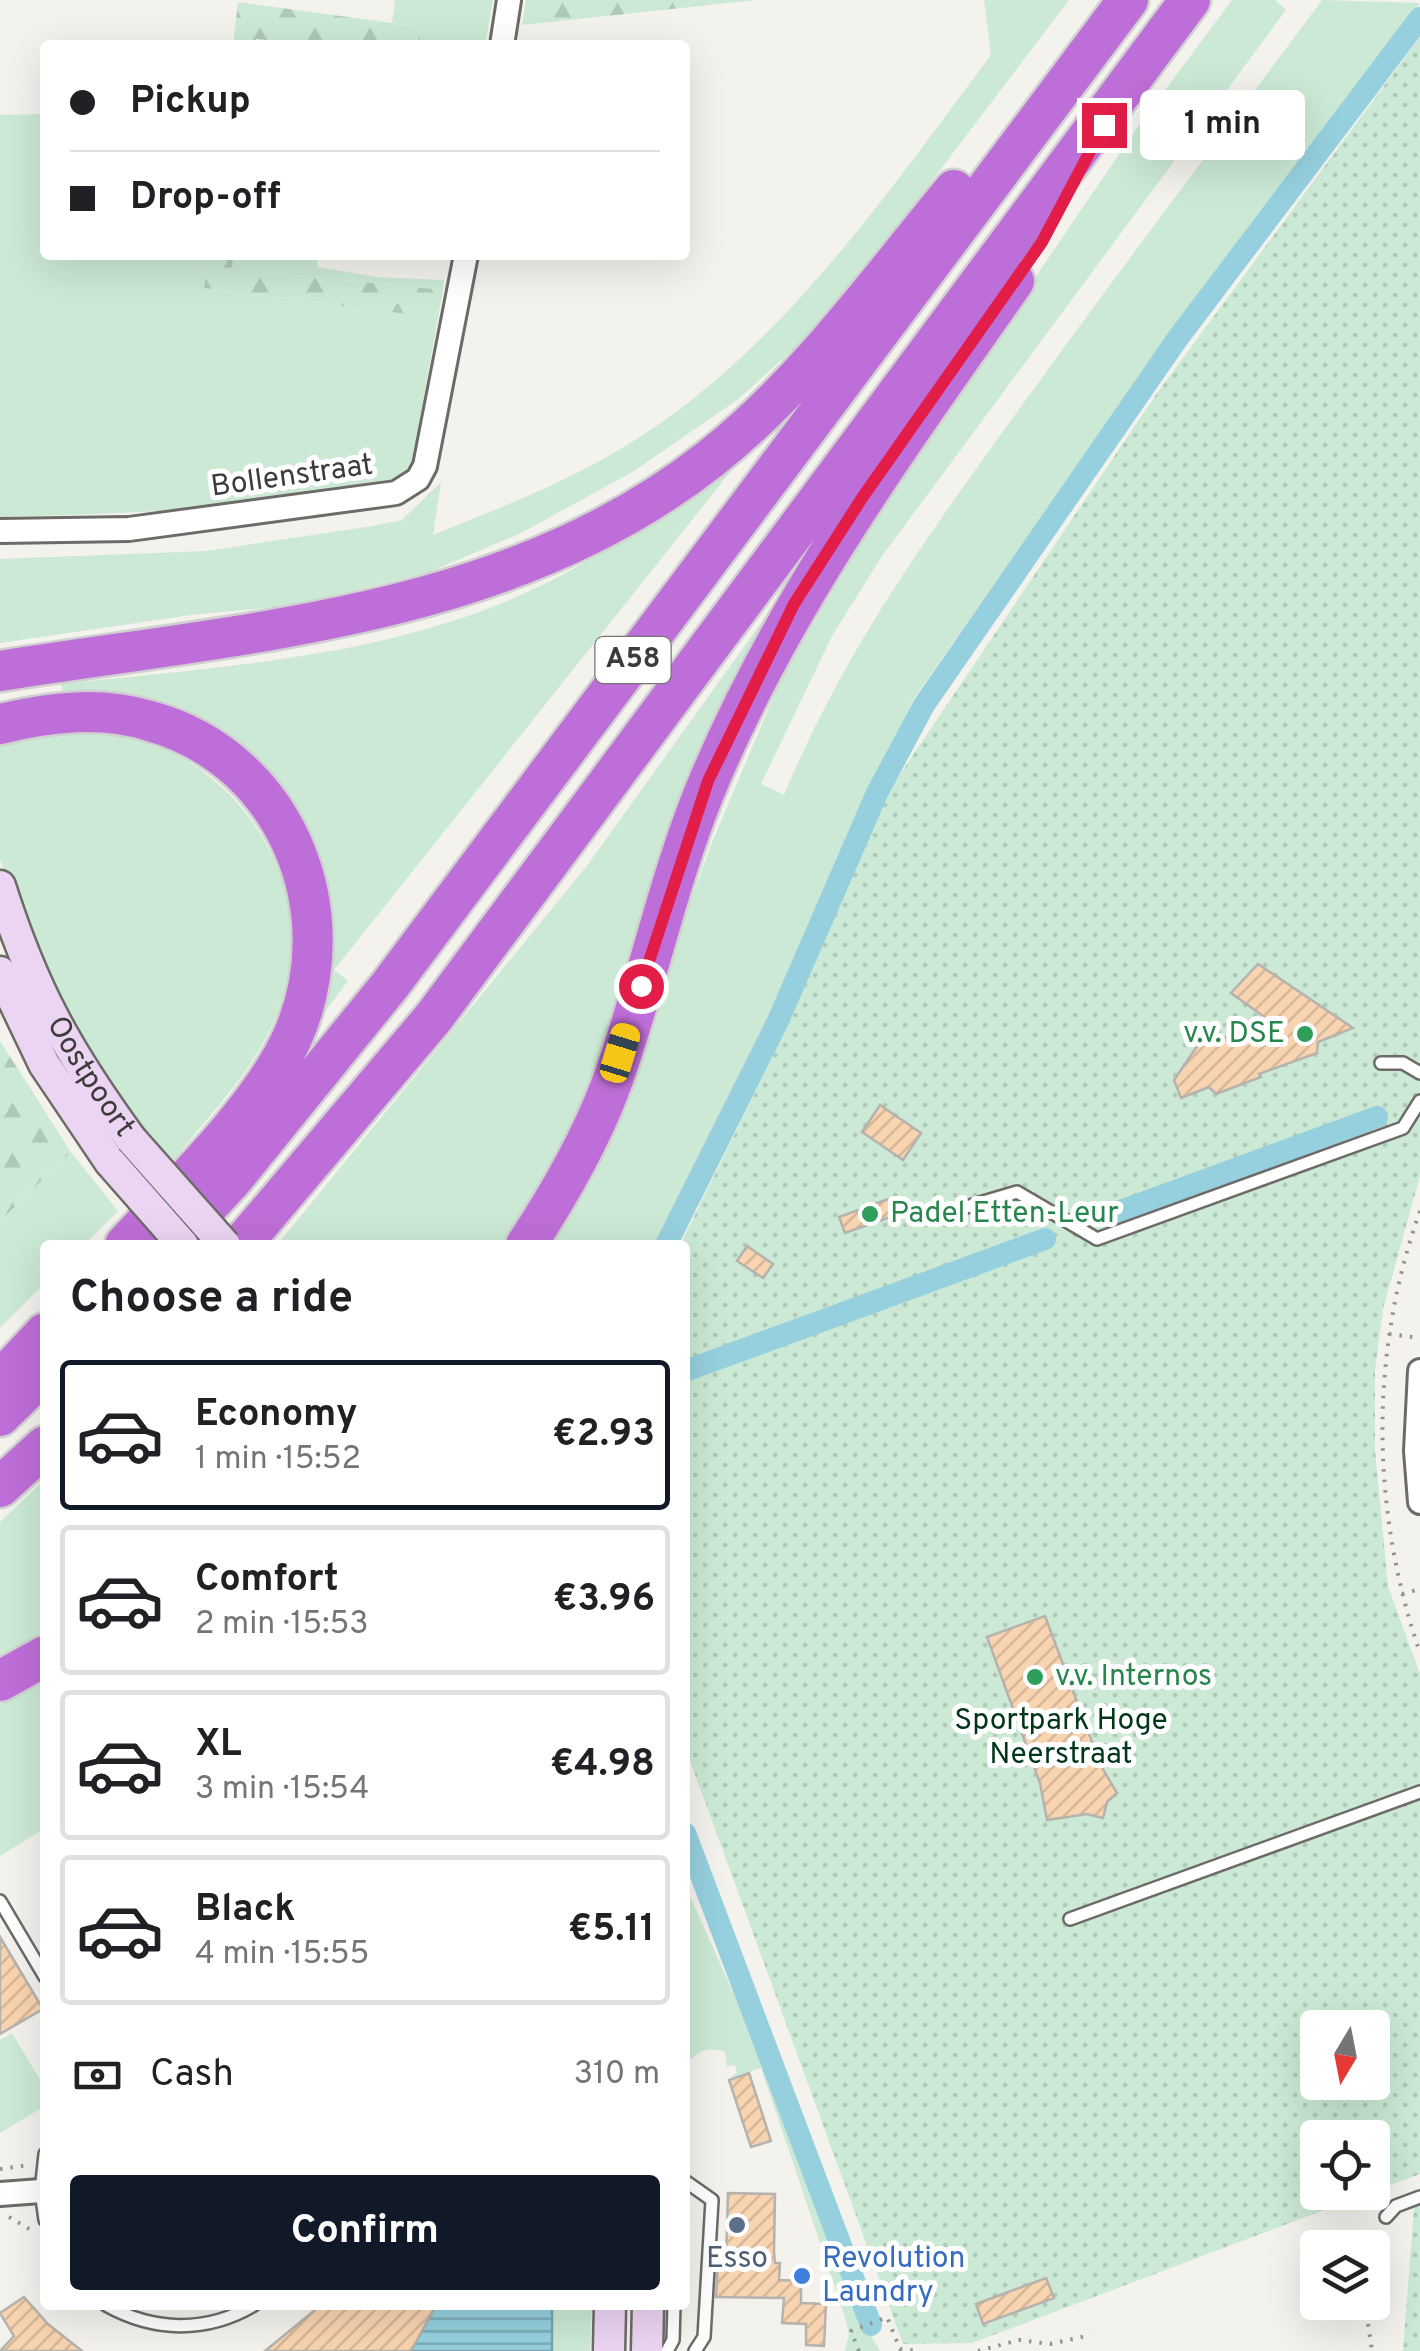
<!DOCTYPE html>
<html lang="en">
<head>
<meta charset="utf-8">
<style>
  :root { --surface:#fff; --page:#f2f2f2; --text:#202124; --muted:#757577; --line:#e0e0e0; --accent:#111827 }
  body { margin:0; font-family:Overpass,sans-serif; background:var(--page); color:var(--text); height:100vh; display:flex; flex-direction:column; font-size:38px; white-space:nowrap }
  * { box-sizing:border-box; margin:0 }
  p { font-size:32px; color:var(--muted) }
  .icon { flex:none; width:55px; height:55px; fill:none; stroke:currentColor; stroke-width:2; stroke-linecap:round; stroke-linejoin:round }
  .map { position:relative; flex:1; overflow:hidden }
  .panel { position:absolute; left:40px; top:1240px; width:650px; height:1070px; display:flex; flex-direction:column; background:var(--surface); border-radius:10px; box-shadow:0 10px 40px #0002 }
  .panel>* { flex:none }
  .banner { position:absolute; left:40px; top:40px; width:650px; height:220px; border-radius:10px; box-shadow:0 10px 40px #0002; display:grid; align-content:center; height:220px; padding:0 30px; background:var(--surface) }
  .needle { width:65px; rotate:190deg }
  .controls { position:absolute; left:1300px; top:2010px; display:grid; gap:20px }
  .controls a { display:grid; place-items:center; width:90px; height:90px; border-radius:10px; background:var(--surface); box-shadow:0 10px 40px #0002; font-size:50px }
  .end { position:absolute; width:45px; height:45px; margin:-22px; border:12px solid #e11d48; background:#fff; box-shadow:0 0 0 5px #fff }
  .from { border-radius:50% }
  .bubble { position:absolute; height:70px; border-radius:10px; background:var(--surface); box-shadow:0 10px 40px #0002; font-size:32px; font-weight:700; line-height:70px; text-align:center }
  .car { position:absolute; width:30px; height:60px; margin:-30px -15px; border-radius:12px; box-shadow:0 0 8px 2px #0007; background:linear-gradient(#f5c518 24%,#345 0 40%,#f5c518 0 76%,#345 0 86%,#f5c518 0) }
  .banner b { display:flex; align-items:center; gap:35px; height:95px; font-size:38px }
  .banner b+b { border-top:2px solid var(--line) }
  .banner i { width:25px; height:25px; background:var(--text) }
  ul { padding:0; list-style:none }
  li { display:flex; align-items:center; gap:30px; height:150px; margin:0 20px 15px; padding:0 10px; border:5px solid var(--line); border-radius:10px }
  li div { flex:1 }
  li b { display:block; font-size:38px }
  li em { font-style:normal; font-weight:700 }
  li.current { border-color:var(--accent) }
  li>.icon { width:90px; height:90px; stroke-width:1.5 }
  h2 { padding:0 30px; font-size:45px; line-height:120px }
  .pay { display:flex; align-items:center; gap:25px; height:110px; padding:0 30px; font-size:38px }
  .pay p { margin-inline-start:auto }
  .action { display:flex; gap:20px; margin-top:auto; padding:20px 30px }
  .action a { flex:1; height:115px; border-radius:10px; background:var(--accent); color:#fff; font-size:40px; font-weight:700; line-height:115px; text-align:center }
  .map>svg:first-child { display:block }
  .green { fill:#cbe9d4 }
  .forest { fill:url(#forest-firs) }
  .park { fill:url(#park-dots); fill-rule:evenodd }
  .water { fill:url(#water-rules); stroke:#7ba4ae; stroke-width:2.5 }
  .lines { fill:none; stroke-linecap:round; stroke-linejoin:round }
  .canal { stroke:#96d0df; stroke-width:22 }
  .building { fill:url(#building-hatch); stroke:#b6b2ae; stroke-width:2.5 }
  .lane-casing { stroke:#6d6b67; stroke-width:16 }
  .street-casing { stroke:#6d6b67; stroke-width:28 }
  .secondary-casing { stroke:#6d6b67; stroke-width:35 }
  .highway-casing { stroke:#d0d0d0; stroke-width:45 }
  .path { stroke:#959390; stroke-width:4; stroke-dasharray:2.5 8; stroke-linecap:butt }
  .lane { stroke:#fff; stroke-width:11 }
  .street { stroke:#fff; stroke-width:22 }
  .secondary { stroke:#ecd4f3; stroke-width:30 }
  .highway { stroke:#be6ed8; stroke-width:40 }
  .secondary-bridge-casing { stroke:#6d6b67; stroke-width:35; stroke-linecap:butt }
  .secondary-bridge { stroke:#ecd4f3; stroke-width:30 }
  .route { stroke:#e11d48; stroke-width:12 }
  .leisure-dot { fill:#2e9e5b; stroke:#fff; stroke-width:4 }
  .service-dot { fill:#5c6f8a; stroke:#fff; stroke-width:4 }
  .shop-dot { fill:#3f7fe0; stroke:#fff; stroke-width:4 }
  .labels { text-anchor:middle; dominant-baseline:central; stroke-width:10; stroke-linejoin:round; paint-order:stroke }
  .shield { fill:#fff; stroke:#777675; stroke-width:2.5 }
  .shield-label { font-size:28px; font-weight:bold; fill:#3d3c3a }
  .street-label { font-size:30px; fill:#3d3c3a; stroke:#fff }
  .leisure-label { font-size:30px; fill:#27864d; stroke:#fff; text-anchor:start }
  .park-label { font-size:30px; fill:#00371c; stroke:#fff }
  .service-label { font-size:30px; fill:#4e5e75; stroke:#fff }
  .shop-label { font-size:30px; fill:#366cbe; stroke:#fff; text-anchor:start }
</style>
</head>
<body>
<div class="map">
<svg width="1420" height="2351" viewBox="0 0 1420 2351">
  <defs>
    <pattern id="forest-firs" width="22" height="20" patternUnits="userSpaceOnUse" patternTransform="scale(2.5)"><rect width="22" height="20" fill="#cbe9d4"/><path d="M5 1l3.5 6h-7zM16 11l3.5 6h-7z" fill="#afc9b7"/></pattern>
    <pattern id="park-dots" width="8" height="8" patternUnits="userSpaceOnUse" patternTransform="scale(2.5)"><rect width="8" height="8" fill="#cbe9d4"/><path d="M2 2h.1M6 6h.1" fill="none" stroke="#afc9b7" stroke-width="1.8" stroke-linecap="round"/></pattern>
    <pattern id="water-rules" width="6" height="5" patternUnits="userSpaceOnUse" patternTransform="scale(2.5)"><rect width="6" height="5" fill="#96d0df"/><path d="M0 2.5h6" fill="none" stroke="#7caab6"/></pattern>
    <pattern id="building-hatch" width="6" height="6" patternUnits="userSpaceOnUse" patternTransform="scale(2.5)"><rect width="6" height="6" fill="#f9d4b0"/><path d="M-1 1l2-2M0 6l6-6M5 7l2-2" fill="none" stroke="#d6b798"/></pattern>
  </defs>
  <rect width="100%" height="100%" fill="#f4f2ed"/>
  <!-- green -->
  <path class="green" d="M395,0H493L485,45H419L421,27L392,23Z
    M984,0H1069L827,319L737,400L634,471L521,533L427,573L295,605L191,615L0,643V559L206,551L373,526L402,520L441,482L433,535C494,510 555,487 612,454C773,362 882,200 991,55Z
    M1232,0H1275L1286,10L882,556L832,636L761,784L784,795C846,647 927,537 1020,408C1119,271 1221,136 1322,0L1420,3L1158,350L915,697L865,796L769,1015L656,1245H540L620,1092L711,845L781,679L902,473L1139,125Z
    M45,114V255H208L204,288L438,318L411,468C376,509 66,515 0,517V115Z
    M233,255H318L317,267L377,277L444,280L443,290L231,269Z
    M735,466L334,970L348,981L287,1062L320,978L271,793L66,702L61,684C216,667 377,659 521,595C597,561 666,512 735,466Z
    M850,499L619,1035L515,1245H277L586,867Z
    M97,732C121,736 148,740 170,751C267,801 318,911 277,1014C253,1075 204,1118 167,1170L130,1128L28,940L0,859V742L23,734Z
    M71,1152L118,1211L84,1245H45V1283L0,1328V1221Z
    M45,1479V1646L0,1670V1522Z
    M45,1679V1828L0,1856V1705Z
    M685,1885L766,2066L864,2324L880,2351H845L849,2334L845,2317L761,2068L730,2078L737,2072L735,2065L727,2067L725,2052C706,2045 697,2052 685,2066Z
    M12,2033L45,2088V2106L0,2133V2040Z
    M552,2305H592L590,2351H552Z"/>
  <!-- forest -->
  <path class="forest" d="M526,0H756L522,25Z
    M238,2L421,27L419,45H322L256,39L255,45H233Z
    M208,255H233L232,269L443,290L438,318L204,288Z
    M0,1041L71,1152L0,1221Z"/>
  <!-- park -->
  <path class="park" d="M1420,37V1176L1383,1309L1375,1370V1450L1388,1586L1420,1674V2174L1372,2192V2138H1318V2192H1372L972,2343L903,2344L685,1747V1245H680L791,1019L884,798L1155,396ZM1318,2028H1372V2082H1318Z
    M1420,2204V2351H1403L1414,2207Z"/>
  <!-- water -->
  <path class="water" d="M436,2305H552V2351H411Z"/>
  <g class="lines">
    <!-- canal -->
    <path class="canal" d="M1115,1213L1377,1117
      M666,1245L778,1021L877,793L924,705L1178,338L1420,18
      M685,1371L1045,1239
      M685,1833L871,2325"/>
  </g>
  <!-- building -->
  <path class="building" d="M1258,964L1353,1028L1318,1042L1317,1053L1259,1074L1261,1077L1216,1094L1209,1087L1181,1098L1174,1080L1204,1036L1219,1031L1221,1039L1253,1027L1250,1020L1263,1016L1231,993Z
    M880,1105L921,1133L903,1160L862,1132Z
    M894,1197L899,1214L845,1233L839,1217Z
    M747,1246L773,1264L763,1278L737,1261Z
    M1045,1616L1101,1766L1117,1793L1107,1802L1103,1818L1087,1814L1047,1820L1040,1783L987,1637Z
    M0,1937L43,2009L0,2034Z
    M749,2073L771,2141L751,2147L729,2080Z
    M728,2193L775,2194L774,2251L775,2263H780L779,2280L801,2281V2303L826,2304L824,2346L806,2345V2324L782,2323L784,2298L716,2297L718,2262H726Z
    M1046,2278L1054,2298L983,2324L976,2304Z
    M24,2297L48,2324L82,2351H0L14,2336L0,2313Z
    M321,2305H436L411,2351H265Z"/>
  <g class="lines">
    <!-- lane casing -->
    <g class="lane-casing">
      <path id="lane" d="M1381,1063H1403L1420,1073
        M936,1216L1017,1192L1097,1239L1403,1128L1420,1101
        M0,1901L45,1977
        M1070,1919L1420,1792
        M45,2154L41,2191L45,2220
        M685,2181L712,2200L704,2337L695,2351
        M1386,2217L1396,2206L1420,2197
        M106,2305C154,2332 207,2333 254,2305
        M667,2351L673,2340L674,2305"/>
    </g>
    <!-- street casing -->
    <g class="street-casing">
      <path id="street" d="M502,45L509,0
        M0,531L129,529L396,493L418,479L425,466L466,255
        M1420,1371L1416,1451L1420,1502
        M0,2194L41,2191"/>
    </g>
    <!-- secondary casing -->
    <g class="secondary-casing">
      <g id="secondary">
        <path id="s1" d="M0,886C33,990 67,1051 131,1139"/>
        <path d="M0,972L44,1064L110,1162"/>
        <path d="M609,2351L610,2305"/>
        <path d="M647,2351L648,2305"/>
      </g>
    </g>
    <!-- highway casing -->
    <g class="highway-casing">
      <path id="highway" d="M0,671C244,632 509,618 710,459C805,384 878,282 954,190
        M0,724C50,712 100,706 150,721C287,759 348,913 292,1038C260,1109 178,1187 125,1245
        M171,1245L232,1180L390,985L1128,0
        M241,1245L434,1017L1190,0
        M526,1245C559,1195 590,1141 611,1085C648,983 668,876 711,776C788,596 902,441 1014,281
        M0,1381L45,1333
        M0,1416L45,1372
        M0,1487L45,1446
        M0,1681L45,1656"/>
    </g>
    <!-- path -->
    <path class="path" d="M1420,1211C1369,1354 1371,1510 1420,1653
      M1389,1334L1420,1338
      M1402,1594L1420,1589
      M0,2169L29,2165
      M9,2217L31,2230
      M1368,2324L1372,2351
      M859,2351L851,2331L887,2317L900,2349L920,2351
      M978,2351L1019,2340L1050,2344L1091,2335"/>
    <!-- lane -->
    <use href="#lane" class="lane"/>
    <!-- street -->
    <use href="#street" class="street"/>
    <!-- secondary -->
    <use href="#secondary" class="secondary"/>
    <!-- highway -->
    <use href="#highway" class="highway"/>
    <!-- secondary-bridge casing -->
    <g class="secondary-bridge-casing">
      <path id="secondary-bridge" d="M131,1139L225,1245
        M110,1162L183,1245"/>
    </g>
    <!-- secondary-bridge -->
    <use href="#secondary-bridge" class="secondary-bridge"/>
  </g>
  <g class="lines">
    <!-- route -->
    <path class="route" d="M641,986L708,781L794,604L862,498L1042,242L1104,125"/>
  </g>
  <!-- markers -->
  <g class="leisure-dot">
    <circle cx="1305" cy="1034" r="10"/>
    <circle cx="870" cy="1214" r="10"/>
    <circle cx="1035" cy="1677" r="10"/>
  </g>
  <circle class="service-dot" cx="737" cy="2225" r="10"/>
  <circle class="shop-dot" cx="802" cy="2276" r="10"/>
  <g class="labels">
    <!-- shield labels -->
    <rect class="shield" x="595.5" y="637" width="75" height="46" rx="8"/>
    <g class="shield-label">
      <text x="633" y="660">A58</text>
    </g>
    <!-- street labels -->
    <g class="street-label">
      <text transform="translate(292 477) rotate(-8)">Bollenstraat</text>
      <text stroke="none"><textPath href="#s1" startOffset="212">Oostpoort</textPath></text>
    </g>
    <!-- leisure labels -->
    <g class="leisure-label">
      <text x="1285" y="1034" text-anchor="end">v.v. DSE</text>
      <text x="890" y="1214">Padel Etten-Leur</text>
      <text x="1055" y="1677">v.v. Internos</text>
    </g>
    <!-- park labels -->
    <g class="park-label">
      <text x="1061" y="1721">Sportpark Hoge<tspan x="1061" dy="34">Neerstraat</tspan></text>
    </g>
    <!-- service labels -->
    <g class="service-label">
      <text x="737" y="2259">Esso</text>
    </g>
    <!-- shop labels -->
    <g class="shop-label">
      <text x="822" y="2259">Revolution<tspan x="822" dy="34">Laundry</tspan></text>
    </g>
  </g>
</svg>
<div class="controls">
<a><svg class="needle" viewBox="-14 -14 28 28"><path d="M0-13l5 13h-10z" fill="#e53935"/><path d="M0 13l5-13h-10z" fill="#757577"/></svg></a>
<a><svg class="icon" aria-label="locate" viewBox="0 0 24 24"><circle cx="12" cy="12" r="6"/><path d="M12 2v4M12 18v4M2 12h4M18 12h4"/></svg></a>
<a><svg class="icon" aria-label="layers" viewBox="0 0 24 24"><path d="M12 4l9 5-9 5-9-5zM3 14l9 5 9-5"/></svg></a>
</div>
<i class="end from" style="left:641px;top:986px"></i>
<i class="end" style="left:1104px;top:125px"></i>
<div class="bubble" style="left:1140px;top:90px;width:165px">1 min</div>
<i class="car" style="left:620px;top:1053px;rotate:17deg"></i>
<div class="banner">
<b><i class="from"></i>Pickup</b>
<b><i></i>Drop-off</b>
</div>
<section class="panel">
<h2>Choose a ride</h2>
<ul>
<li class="current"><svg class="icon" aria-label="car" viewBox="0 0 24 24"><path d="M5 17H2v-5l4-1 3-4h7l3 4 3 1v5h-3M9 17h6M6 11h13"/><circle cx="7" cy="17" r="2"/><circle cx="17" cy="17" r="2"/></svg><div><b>Economy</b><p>1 min · 15:52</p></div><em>€2.93</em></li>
<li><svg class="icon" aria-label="car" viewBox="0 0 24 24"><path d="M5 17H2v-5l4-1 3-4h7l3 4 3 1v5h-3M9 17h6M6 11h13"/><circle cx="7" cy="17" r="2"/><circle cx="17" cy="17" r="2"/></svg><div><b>Comfort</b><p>2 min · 15:53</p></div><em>€3.96</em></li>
<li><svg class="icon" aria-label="car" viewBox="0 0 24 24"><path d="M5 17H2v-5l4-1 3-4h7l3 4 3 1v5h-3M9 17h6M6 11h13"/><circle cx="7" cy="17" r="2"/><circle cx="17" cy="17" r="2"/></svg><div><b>XL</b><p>3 min · 15:54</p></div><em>€4.98</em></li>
<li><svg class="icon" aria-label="car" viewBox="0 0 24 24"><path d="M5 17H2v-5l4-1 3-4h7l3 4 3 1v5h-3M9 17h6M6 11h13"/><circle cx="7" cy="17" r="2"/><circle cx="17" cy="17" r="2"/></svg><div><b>Black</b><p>4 min · 15:55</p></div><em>€5.11</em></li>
</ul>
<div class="pay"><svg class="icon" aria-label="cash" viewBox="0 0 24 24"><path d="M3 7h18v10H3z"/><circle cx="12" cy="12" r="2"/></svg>Cash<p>310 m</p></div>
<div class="action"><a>Confirm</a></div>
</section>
</div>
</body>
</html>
